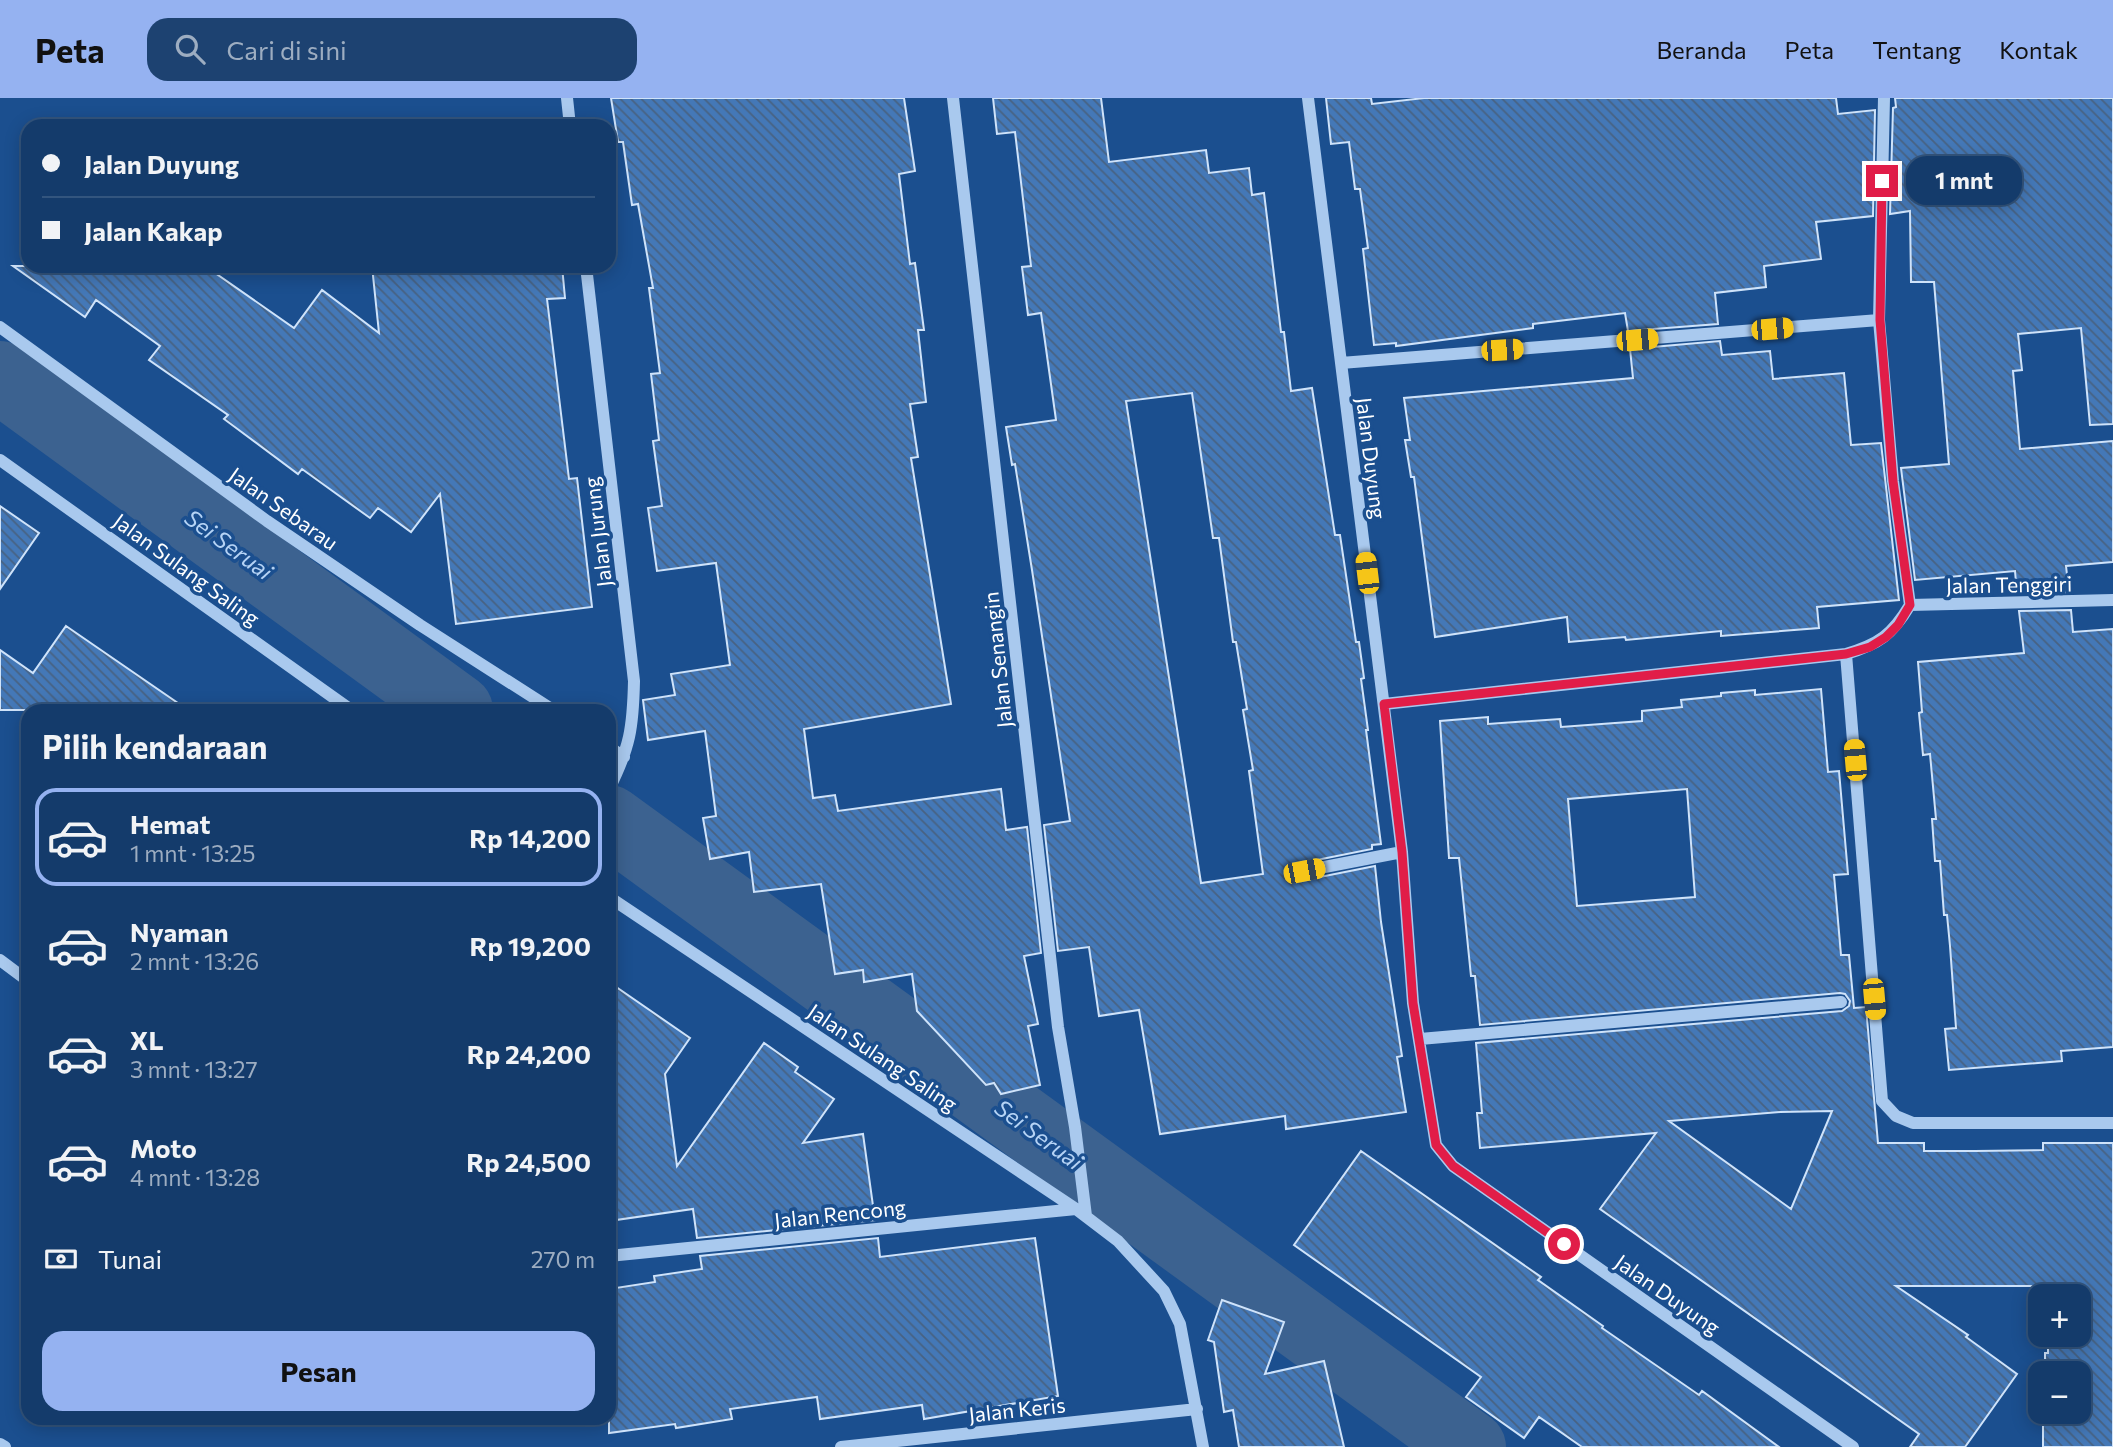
<!DOCTYPE html>
<html lang="id">
<head>
<meta charset="utf-8">
<style>
  :root { --surface:#143b6b; --page:#1d4271; --text:#f1f3f6; --muted:#9dadc1; --line:#33557e; --accent:#95b2f1 }
  body { margin:0; font-family:Commissioner,sans-serif; background:var(--page); color:var(--text); height:100vh; display:flex; flex-direction:column; font-size:26px; white-space:nowrap }
  * { box-sizing:border-box; margin:0 }
  p { font-size:23px; color:var(--muted) }
  .icon { flex:none; width:38px; height:38px; fill:none; stroke:currentColor; stroke-width:2; stroke-linecap:round; stroke-linejoin:round }
  .map { position:relative; flex:1; overflow:hidden }
  .sheet { position:absolute; left:21px; top:606px; width:595px; height:721px; display:flex; flex-direction:column; background:var(--surface); border-radius:21px; box-shadow:0 4px 18px #0003,0 0 0 2px var(--line) }
  .sheet>* { flex:none }
  .banner { position:absolute; left:21px; top:21px; width:595px; height:154px; border-radius:21px; box-shadow:0 4px 18px #0003,0 0 0 2px var(--line); display:grid; align-content:center; height:154px; padding:0 21px; background:var(--surface) }
  .tools { position:absolute; left:2028px; top:1186px; display:grid; gap:14px }
  .tools a { display:grid; place-items:center; width:63px; height:63px; border-radius:14px; background:var(--surface); box-shadow:0 4px 18px #0003,0 0 0 2px var(--line); font-size:35px }
  .end { position:absolute; width:32px; height:32px; margin:-16px; border:9px solid #e11d48; background:#fff; box-shadow:0 0 0 4px #fff }
  .from { border-radius:50% }
  .bubble { position:absolute; height:49px; border-radius:21px; background:var(--surface); box-shadow:0 4px 18px #0003,0 0 0 2px var(--line); font-size:23px; font-weight:700; line-height:49px; text-align:center }
  .car { position:absolute; width:21px; height:42px; margin:-21px -10px; border-radius:9px; box-shadow:0 0 5px 2px #0007; background:linear-gradient(#f5c518 24%,#345 0 40%,#f5c518 0 76%,#345 0 86%,#f5c518 0) }
  .banner b { display:flex; align-items:center; gap:24px; height:66px; font-size:26px }
  .banner b+b { border-top:2px solid var(--line) }
  .banner i { width:18px; height:18px; background:var(--text) }
  ul { padding:0; list-style:none }
  li { display:flex; align-items:center; gap:21px; height:98px; margin:0 14px 10px; padding:0 7px; border:4px solid transparent; border-radius:21px }
  li div { flex:1 }
  li b { display:block; font-size:26px }
  li em { font-style:normal; font-weight:700 }
  li.selected { border-color:var(--accent) }
  li>.icon { width:63px; height:63px; stroke-width:1.5 }
  h2 { padding:0 21px; font-size:32px; line-height:84px }
  .pay { display:flex; align-items:center; gap:18px; height:77px; padding:0 21px; font-size:26px }
  .pay p { margin-inline-start:auto }
  .button { display:flex; gap:14px; margin-top:auto; padding:14px 21px }
  .button a { flex:1; height:80px; border-radius:21px; background:var(--accent); color:#111; font-size:28px; font-weight:700; line-height:80px; text-align:center }
  header { display:flex; align-items:center; gap:42px; box-sizing:border-box; height:98px; padding:0 35px; background:var(--accent); color:#111 }
  header strong { font-size:33px }
  nav { display:flex; gap:38px; margin-inline-start:auto; font-size:24px }
  .search { width:490px; height:63px; background:var(--page); display:flex; align-items:center; gap:18px; box-sizing:border-box; padding:0 24px; border-radius:21px; color:var(--muted); font-size:26px }
  .map>svg:first-child { display:block }
  .lines { fill:none; stroke-linecap:round; stroke-linejoin:round }
  .river { stroke:#3c6290; stroke-width:72 }
  .building { fill:url(#building-back-hatch); stroke:#cfe3fa; stroke-width:2; fill-rule:evenodd }
  .minor { stroke:#a9c9ee; stroke-width:12 }
  .route { stroke:#e11d48; stroke-width:9 }
  .labels { text-anchor:middle; dominant-baseline:central; stroke-width:7; stroke-linejoin:round; paint-order:stroke }
  .street-label { font-size:21px; fill:#fff; stroke:#1b4f8f }
  .water-label { font-size:23px; font-style:italic; fill:#b5d3f5; stroke:#1b4f8f }
</style>
</head>
<body>
<header>
<strong>Peta</strong>
<div class="search"><svg class="icon" aria-label="search" viewBox="0 0 24 24"><circle cx="10" cy="10" r="6"/><path d="M15 15l6 6"/></svg>Cari di sini</div>
<nav><a>Beranda</a><a>Peta</a><a>Tentang</a><a>Kontak</a></nav>
</header>
<div class="map">
<svg width="2113" height="1349" viewBox="0 0 2113 1349">
  <defs>
    <pattern id="building-back-hatch" width="6" height="6" patternUnits="userSpaceOnUse" patternTransform="scale(1.75)"><rect width="6" height="6" fill="#4478b7"/><path d="M-1 5l2 2M0 0l6 6M5-1l2 2" fill="none" stroke="#486282"/></pattern>
  </defs>
  <rect width="100%" height="100%" fill="#1b4f8f"/>
  <g class="lines">
    <!-- river -->
    <path class="river" d="M0,279L457,612
      M609,723L1470,1349"/>
  </g>
  <!-- building -->
  <path class="building" d="M611,0H904L915,73L899,76L910,166L915,165L924,232H918L926,304L910,306L918,359L911,360L951,606L804,631L813,700L835,697L838,713L1001,691L1006,732L1027,729L1041,855L1024,858L1038,926L1028,928L1040,987L1001,996L994,985L986,987L917,913L912,876L864,884L863,872L835,876L821,786L754,794L749,754L710,761L703,720L716,718L705,633L648,642L643,602L675,597L671,576L730,567L716,465L657,473L648,410L662,408L653,343L659,342L651,276L660,275L649,190H653L638,106L632,107L623,44H618Z
    M993,0H1101L1109,64L1206,52L1209,75L1249,70L1252,97L1264,95L1281,234H1284L1291,293L1312,290L1335,437H1340L1356,544H1359L1364,580L1361,581L1368,632H1366L1381,746L1372,747V751L1302,765L1298,767L1295,774L1298,779L1305,782L1375,768L1381,824L1402,958L1397,959L1406,1014L1286,1031L1285,1018L1160,1036L1139,912L1099,918L1089,849L1058,853L1044,727L1070,723L1032,472L1015,366L1012,367L1006,329L1056,322L1041,215L1028,217L1022,169L1031,168L1015,34L997,36ZM1192,295L1213,440H1219L1233,544H1236L1247,611L1243,612L1253,672L1249,673L1263,776L1201,785L1126,303Z
    M1326,0H1371L1372,6L1424,0H1836L1838,16L1875,12L1873,118L1816,124L1821,161L1764,168L1766,189L1715,195L1718,226L1628,233L1625,215L1533,226V230L1396,248V245L1374,247L1363,151L1368,150L1360,91H1355L1349,44L1331,46Z
    M1895,0H2113V326L2090,327L2081,230L2018,236L2022,272L2013,273L2020,351L2113,343V464L2066,468L2069,494L2017,496L2015,473L1915,482L1901,370L1949,366L1934,184H1911L1910,113L1890,116L1893,10L1896,9Z
    M13,168H205L294,230L322,192L379,235L372,168H562L565,200L547,201L569,381L577,380L592,509L456,526L440,396L411,434L378,410L370,420L302,371L298,376L224,321L228,317L149,262L160,248L96,202L85,219Z
    M1720,243L1722,257L1770,253L1773,281L1844,275L1851,347L1881,345L1899,502L1817,509L1819,530L1721,538V533L1626,542L1625,539L1569,544L1567,519L1435,539L1414,379H1411L1405,342H1410L1404,300L1633,280L1630,251Z
    M0,408L39,435L0,491Z
    M2071,512L2073,534L2113,531V949L2061,953L2062,963L1949,972L1945,931L1956,930L1950,848L1947,817H1944L1940,763H1935L1932,721H1936L1930,656L1923,657L1919,615L1922,614L1918,564L2024,555L2019,513Z
    M66,528L188,612H0V552L33,575Z
    M1821,591L1828,674L1839,673L1848,776L1834,777L1841,857H1849L1854,910L1866,909L1878,1045H1924V1053H1975L2043,1052V1045H2113V1349H2043V1314H2079V1276H2045V1255H2048V1237H2079V1199H2048V1188H1896L1968,1237L1966,1239L2017,1276L1965,1349H1910L1919,1336L1600,1111L1656,1035L1480,1050L1477,1015H1482L1476,945L1842,913L1849,908L1850,903L1845,896L1840,895L1480,927L1475,878H1471L1459,760H1449L1440,623L1488,619V626L1560,621L1561,629L1642,623V613L1682,609L1681,602L1721,598V595L1755,592V597ZM1687,691L1695,799L1577,808L1568,701ZM1832,1013L1791,1111L1669,1023L1780,1014Z
    M609,884L690,940L665,976L677,1068L764,945L798,969L795,974L834,1001L803,1045L863,1036L875,1122L697,1140L693,1111L609,1123Z
    M1361,1053L1541,1179L1538,1182L1603,1228L1602,1230L1699,1297L1702,1293L1779,1349H1582L1539,1319L1524,1340L1466,1299L1481,1279L1294,1147Z
    M878,1140L880,1159L1035,1140L1058,1298L924,1321L922,1307L820,1321L817,1299L730,1311L732,1321L676,1330L675,1326L609,1335V1191L655,1184L654,1178L702,1171L700,1158Z
    M1222,1202L1284,1224L1265,1276L1324,1263L1344,1349H1239L1233,1312L1224,1314L1214,1244L1208,1242Z"/>
  <g class="lines">
    <!-- minor -->
    <path class="minor" d="M567,0L570,28
      M953,0L1058,929L1075,1029L1086,1118
      M1308,0L1402,754L1413,905L1436,1047L1453,1068L1853,1349
      M1884,0L1879,222L1893,383L1910,507
      M586,168L634,583C633,630 630,649 609,691
      M0,229L267,423L420,527L553,612
      M1341,265L1879,222
      M0,362L351,612
      M1846,556L1882,1003L1896,1018L1913,1025H2113
      M1384,606L1846,556C1879,546 1892,537 1910,507L2113,502
      M609,649L624,659
      M1304,773L1402,754
      M609,799L1076,1111L1118,1143L1164,1193L1180,1226L1203,1349
      M0,862L28,883
      M1420,941L1841,904
      M609,1158L1076,1111
      M0,1346L5,1349
      M841,1349L1197,1311"/>
  </g>
  <g class="lines">
    <!-- route -->
    <path class="route" d="M1564,1146L1453,1068L1436,1047L1413,905L1402,754L1384,606L1846,556L1870,549L1886,539L1898,527L1910,507L1893,383L1880,222L1882,83"/>
  </g>
  <g class="labels">
    <!-- street labels -->
    <g class="street-label">
      <text transform="translate(1372 360) rotate(83)">Jalan Duyung</text>
      <text transform="translate(284 410) rotate(35)">Jalan Sebarau</text>
      <text transform="translate(597 434) rotate(-97)">Jalan Jurung</text>
      <text transform="translate(187 471) rotate(36)">Jalan Sulang Saling</text>
      <text transform="translate(2009 486) rotate(-1)">Jalan Tenggiri</text>
      <text transform="translate(997 562) rotate(-96)">Jalan Senangin</text>
      <text transform="translate(883 959) rotate(34)">Jalan Sulang Saling</text>
      <text transform="translate(840 1115) rotate(-6)">Jalan Rencong</text>
      <text transform="translate(1668 1196) rotate(35)">Jalan Duyung</text>
      <text transform="translate(1017 1311) rotate(-6)">Jalan Keris</text>
    </g>
    <!-- water labels -->
    <g class="water-label">
      <text transform="translate(229 446) rotate(36)">Sei Seruai</text>
      <text transform="translate(1039 1036) rotate(36)">Sei Seruai</text>
    </g>
  </g>
</svg>
<div class="tools">
<a>+</a>
<a>−</a>
</div>
<i class="end from" style="left:1564px;top:1146px"></i>
<i class="end" style="left:1882px;top:83px"></i>
<div class="bubble" style="left:1906px;top:58px;width:116px">1 mnt</div>
<i class="car" style="left:1772px;top:231px;rotate:85deg"></i>
<i class="car" style="left:1637px;top:242px;rotate:85deg"></i>
<i class="car" style="left:1502px;top:252px;rotate:86deg"></i>
<i class="car" style="left:1367px;top:475px;rotate:353deg"></i>
<i class="car" style="left:1855px;top:662px;rotate:355deg"></i>
<i class="car" style="left:1304px;top:773px;rotate:79deg"></i>
<i class="car" style="left:1874px;top:901px;rotate:175deg"></i>
<div class="banner">
<b><i class="from"></i>Jalan Duyung</b>
<b><i></i>Jalan Kakap</b>
</div>
<section class="sheet">
<h2>Pilih kendaraan</h2>
<ul>
<li class="selected"><svg class="icon" aria-label="car" viewBox="0 0 24 24"><path d="M5 17H2v-5l4-1 3-4h7l3 4 3 1v5h-3M9 17h6M6 11h13"/><circle cx="7" cy="17" r="2"/><circle cx="17" cy="17" r="2"/></svg><div><b>Hemat</b><p>1 mnt · 13:25</p></div><em>Rp 14,200</em></li>
<li><svg class="icon" aria-label="car" viewBox="0 0 24 24"><path d="M5 17H2v-5l4-1 3-4h7l3 4 3 1v5h-3M9 17h6M6 11h13"/><circle cx="7" cy="17" r="2"/><circle cx="17" cy="17" r="2"/></svg><div><b>Nyaman</b><p>2 mnt · 13:26</p></div><em>Rp 19,200</em></li>
<li><svg class="icon" aria-label="car" viewBox="0 0 24 24"><path d="M5 17H2v-5l4-1 3-4h7l3 4 3 1v5h-3M9 17h6M6 11h13"/><circle cx="7" cy="17" r="2"/><circle cx="17" cy="17" r="2"/></svg><div><b>XL</b><p>3 mnt · 13:27</p></div><em>Rp 24,200</em></li>
<li><svg class="icon" aria-label="car" viewBox="0 0 24 24"><path d="M5 17H2v-5l4-1 3-4h7l3 4 3 1v5h-3M9 17h6M6 11h13"/><circle cx="7" cy="17" r="2"/><circle cx="17" cy="17" r="2"/></svg><div><b>Moto</b><p>4 mnt · 13:28</p></div><em>Rp 24,500</em></li>
</ul>
<div class="pay"><svg class="icon" aria-label="cash" viewBox="0 0 24 24"><path d="M3 7h18v10H3z"/><circle cx="12" cy="12" r="2"/></svg>Tunai<p>270 m</p></div>
<div class="button"><a>Pesan</a></div>
</section>
</div>
</body>
</html>
